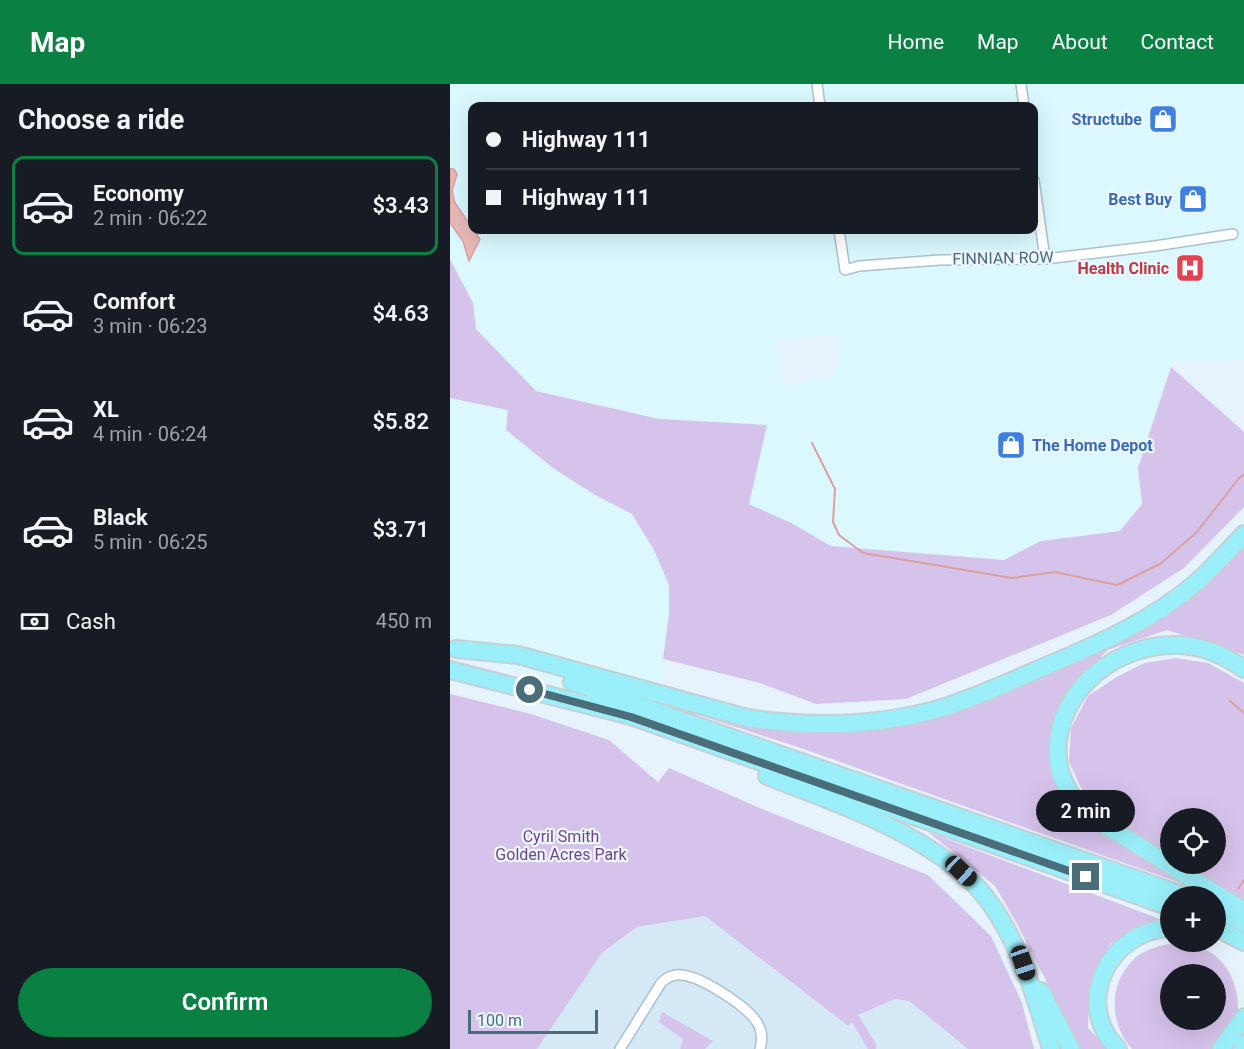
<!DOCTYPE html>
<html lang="en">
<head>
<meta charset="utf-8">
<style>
  :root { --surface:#171b24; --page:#242831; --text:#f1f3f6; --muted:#9ea1a6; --line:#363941; --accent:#0b8043 }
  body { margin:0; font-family:Roboto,sans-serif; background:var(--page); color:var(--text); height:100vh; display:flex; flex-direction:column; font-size:22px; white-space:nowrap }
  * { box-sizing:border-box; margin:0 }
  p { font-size:20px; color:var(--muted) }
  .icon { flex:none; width:33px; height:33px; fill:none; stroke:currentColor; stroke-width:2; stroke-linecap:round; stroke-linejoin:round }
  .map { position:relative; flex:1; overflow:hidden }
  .panel { display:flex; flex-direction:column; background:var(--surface); width:450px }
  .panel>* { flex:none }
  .top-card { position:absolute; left:18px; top:18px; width:570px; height:132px; border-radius:12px; box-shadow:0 6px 24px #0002; display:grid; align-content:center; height:132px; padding:0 18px; background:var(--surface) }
  .fabs { position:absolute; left:710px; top:724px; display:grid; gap:12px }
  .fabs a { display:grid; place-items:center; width:66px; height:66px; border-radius:50%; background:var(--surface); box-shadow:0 6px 24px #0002; font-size:30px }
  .scale { position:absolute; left:18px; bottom:15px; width:130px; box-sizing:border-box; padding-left:6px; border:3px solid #496e79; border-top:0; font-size:16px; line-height:21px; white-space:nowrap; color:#496e79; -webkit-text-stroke:4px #eef7ff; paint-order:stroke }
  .end { position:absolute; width:27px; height:27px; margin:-14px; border:8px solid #496e79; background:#fff; box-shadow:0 0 0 3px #fff }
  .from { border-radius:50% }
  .bubble { position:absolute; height:42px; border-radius:21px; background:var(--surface); box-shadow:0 6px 24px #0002; font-size:20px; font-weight:600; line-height:42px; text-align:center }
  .car { position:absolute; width:18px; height:36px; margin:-18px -9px; border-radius:8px; box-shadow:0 0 4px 2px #0007; background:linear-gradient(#222 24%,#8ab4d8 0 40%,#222 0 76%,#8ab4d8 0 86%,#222 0) }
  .top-card b { display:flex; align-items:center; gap:21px; height:57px; font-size:22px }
  .top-card b+b { border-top:2px solid var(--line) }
  .top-card i { width:15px; height:15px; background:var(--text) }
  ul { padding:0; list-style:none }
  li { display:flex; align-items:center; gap:18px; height:99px; margin:0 12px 9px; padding:0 6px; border:3px solid transparent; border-radius:12px }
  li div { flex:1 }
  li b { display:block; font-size:22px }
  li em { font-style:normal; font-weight:600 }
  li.selected { border-color:var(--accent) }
  li>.icon { width:54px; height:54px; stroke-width:1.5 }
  h2 { padding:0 18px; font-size:27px; line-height:72px }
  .pay { display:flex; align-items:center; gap:15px; height:66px; padding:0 18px; font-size:22px }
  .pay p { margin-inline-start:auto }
  .button { display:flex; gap:12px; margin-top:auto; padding:12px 18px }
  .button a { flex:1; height:69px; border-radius:36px; background:var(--accent); color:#fff; font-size:24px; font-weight:600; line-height:69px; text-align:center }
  header { display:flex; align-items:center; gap:36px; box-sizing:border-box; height:84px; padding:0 30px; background:var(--accent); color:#fff }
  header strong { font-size:28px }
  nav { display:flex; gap:33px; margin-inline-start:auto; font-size:21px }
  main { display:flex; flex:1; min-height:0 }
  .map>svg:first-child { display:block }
  .residential { fill:#d4e8f6 }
  .commercial { fill:#daf8fe; fill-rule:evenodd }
  .green { fill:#d6c3ec; fill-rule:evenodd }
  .water { fill:#e8b9b9; stroke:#dba09f; stroke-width:1.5 }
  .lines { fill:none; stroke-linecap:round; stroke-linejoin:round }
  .stream { stroke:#dba09f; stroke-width:2 }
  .minor-casing { stroke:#a9c2ce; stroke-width:12 }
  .motorway-casing { stroke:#c5d1d4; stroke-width:20 }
  .minor { stroke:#fff; stroke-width:9 }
  .motorway { stroke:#9aeffa; stroke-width:16 }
  .route { stroke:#496e79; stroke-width:8 }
  .labels { text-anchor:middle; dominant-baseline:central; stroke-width:4.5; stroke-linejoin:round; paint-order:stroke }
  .shop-label { font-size:16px; font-weight:bold; fill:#366cbe; stroke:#eef7ff; text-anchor:end }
  .street-label { font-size:16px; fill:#496e79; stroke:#eef7ff }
  .health-label { font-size:16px; font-weight:bold; fill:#be3a42; stroke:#eef7ff; text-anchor:end }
  .park-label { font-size:16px; fill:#6d458b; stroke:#eef7ff }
</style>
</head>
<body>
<header>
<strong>Map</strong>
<nav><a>Home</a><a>Map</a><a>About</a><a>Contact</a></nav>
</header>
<main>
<section class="panel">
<h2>Choose a ride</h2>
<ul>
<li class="selected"><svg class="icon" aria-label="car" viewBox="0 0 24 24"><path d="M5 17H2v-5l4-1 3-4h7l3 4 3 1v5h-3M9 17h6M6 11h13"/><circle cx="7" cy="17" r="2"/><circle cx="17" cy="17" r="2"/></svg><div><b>Economy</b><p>2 min · 06:22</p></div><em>$3.43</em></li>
<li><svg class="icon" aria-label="car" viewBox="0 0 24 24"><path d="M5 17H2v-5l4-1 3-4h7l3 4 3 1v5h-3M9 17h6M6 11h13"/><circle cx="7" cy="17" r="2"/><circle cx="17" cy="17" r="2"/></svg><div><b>Comfort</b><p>3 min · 06:23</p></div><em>$4.63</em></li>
<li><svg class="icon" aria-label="car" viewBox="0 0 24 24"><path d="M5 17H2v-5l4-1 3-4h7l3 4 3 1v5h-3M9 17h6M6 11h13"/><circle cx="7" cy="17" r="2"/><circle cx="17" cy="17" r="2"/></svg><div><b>XL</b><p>4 min · 06:24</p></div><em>$5.82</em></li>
<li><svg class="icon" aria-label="car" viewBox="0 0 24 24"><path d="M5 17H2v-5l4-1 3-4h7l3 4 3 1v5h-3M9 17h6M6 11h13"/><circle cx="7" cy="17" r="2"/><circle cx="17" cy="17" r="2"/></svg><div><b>Black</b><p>5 min · 06:25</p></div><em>$3.71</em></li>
</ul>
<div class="pay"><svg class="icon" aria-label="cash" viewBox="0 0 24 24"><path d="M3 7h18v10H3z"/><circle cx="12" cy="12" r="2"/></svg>Cash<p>450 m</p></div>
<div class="button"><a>Confirm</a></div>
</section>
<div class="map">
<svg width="794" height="965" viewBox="0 0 794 965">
  <rect width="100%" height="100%" fill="#e6f3fd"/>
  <!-- residential -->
  <path class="residential" d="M255,832L397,942L402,937L418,965H255L262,957L233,955L230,965H87L152,869L187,843Z
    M445,915L459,917L518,965H426V960L407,931Z"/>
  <!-- commercial -->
  <path class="commercial" d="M0,0H794V276L722,278L688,384L692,420L670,447L591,457L554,476L381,462L341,439L299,420L316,342L209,335L86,307L25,245L23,219L0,175ZM22,22H584V146H22ZM368,251H388L389,277L385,290L334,302L327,257Z
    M0,314L58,326L57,346L103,384L145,411L182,430L204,466L219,501V530L209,630L19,573L0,570Z"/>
  <!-- green -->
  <path class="green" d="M0,175L23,219L26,245L86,307L209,335L317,341L299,420L341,439L381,462L554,476L591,457L670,447L692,420L688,384L721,283L794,348V423L734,484L661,531L456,615L366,620L310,599L213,575L219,530V501L204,466L182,430L145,411L103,384L56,346L58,326L0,314Z
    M794,455V571L717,546L658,566L639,585L612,629L614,703L747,805L348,663L220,622L318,637L440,639L682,549L778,482Z
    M726,574L758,579L794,599V818L729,780H765V735H720V775L652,737L634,710L619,678L621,644L638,612L665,594L694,579Z
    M0,610L81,630L159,656L208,698L219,684L312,725L478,791L541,852L572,919L584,965H518L459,917L445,915L408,931L426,960V965H418L402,938L398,942L255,832L187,843L152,869L87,965H0Z
    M478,748L710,835L691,840L660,860L640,899L638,944L659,965H631L567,840L545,802Z
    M723,859C737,860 751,862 763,870C785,886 794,920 784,946C781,953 774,959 770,965H682C659,939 658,900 684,875C695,865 709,862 723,859ZM720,891H765V936H720Z
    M212,928L263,957L255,965H230L233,955L209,938Z"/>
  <!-- water -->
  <path class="water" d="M0,85H4L7,90L2,107L5,119L30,155L19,177L13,157L0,139Z"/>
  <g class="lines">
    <!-- stream -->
    <path class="stream" d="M362,359L385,405L383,438L389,451L413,469L562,494L605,488L667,501L710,480L746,449L790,393L794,391
      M780,617L794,629
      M788,805L794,796"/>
    <!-- minor casing -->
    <g class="minor-casing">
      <path id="minor" d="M367,0L370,22
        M571,0L574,22
        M584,96L595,175
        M389,146L395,186L409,182L490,176L595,175L705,162L783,150
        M170,965L211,899C217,893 223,890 232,891C252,893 301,924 309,942C313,950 312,957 310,965"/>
    </g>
    <!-- motorway casing -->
    <g class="motorway-casing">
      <path id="motorway" d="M6,565L68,571L297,634C364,644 429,643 495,623C526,613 557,599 587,586C636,565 685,545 728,513C753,495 773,472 794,450
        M794,585C773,570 748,560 722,561C659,562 598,615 609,682C612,698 622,713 631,726L794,827
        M0,586L181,632L720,823
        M122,598L738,813
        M317,692C388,720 495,755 540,819C571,862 586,915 601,965
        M765,823L794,839
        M765,843L794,858
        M591,907L621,965
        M668,965C622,920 659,846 720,844
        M771,965L794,933
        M792,965L794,960"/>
    </g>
    <!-- minor -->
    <use href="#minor" class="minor"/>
    <!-- motorway -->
    <use href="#motorway" class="motorway"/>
  </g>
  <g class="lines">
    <!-- route -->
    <path class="route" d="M80,606L181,633L636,793"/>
  </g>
  <!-- icons -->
  <defs>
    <g id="shop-square" transform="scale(1.5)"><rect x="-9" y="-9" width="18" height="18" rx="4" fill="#3f7fe0" stroke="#eef7ff"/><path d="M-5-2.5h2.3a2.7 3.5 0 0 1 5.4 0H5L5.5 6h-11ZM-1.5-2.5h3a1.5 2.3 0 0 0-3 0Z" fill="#fff"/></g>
    <g id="hospital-square" transform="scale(1.5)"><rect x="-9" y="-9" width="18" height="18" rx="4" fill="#e0444e" stroke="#eef7ff"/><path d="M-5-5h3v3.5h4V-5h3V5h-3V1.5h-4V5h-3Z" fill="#fff"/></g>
  </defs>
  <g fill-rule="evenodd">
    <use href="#shop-square" x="713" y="35"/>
    <use href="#shop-square" x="743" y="115"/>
    <use href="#hospital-square" x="740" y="184"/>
    <use href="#shop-square" x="561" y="361"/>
  </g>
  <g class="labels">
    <!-- shop labels -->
    <g class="shop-label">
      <text x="692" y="35">Structube</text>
      <text x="722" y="115">Best Buy</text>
      <text x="582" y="361" text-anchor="start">The Home Depot</text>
    </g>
    <!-- street labels -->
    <g class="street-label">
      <text transform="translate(553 174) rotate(-1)">FINNIAN ROW</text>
    </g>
    <!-- health labels -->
    <g class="health-label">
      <text x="719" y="184">Health Clinic</text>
    </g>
    <!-- park labels -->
    <g class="park-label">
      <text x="111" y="752">Cyril Smith<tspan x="111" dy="18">Golden Acres Park</tspan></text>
    </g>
  </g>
</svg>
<div class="fabs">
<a><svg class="icon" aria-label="locate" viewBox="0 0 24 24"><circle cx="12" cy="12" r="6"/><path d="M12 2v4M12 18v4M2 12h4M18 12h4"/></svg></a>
<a>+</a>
<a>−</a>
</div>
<div class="scale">100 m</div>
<i class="end from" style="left:80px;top:606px"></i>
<i class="end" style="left:636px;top:793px"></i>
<div class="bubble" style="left:586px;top:706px;width:99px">2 min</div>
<i class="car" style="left:511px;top:787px;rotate:133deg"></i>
<i class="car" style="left:573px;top:879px;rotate:161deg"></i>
<div class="top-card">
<b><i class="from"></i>Highway 111</b>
<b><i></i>Highway 111</b>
</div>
</div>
</main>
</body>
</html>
